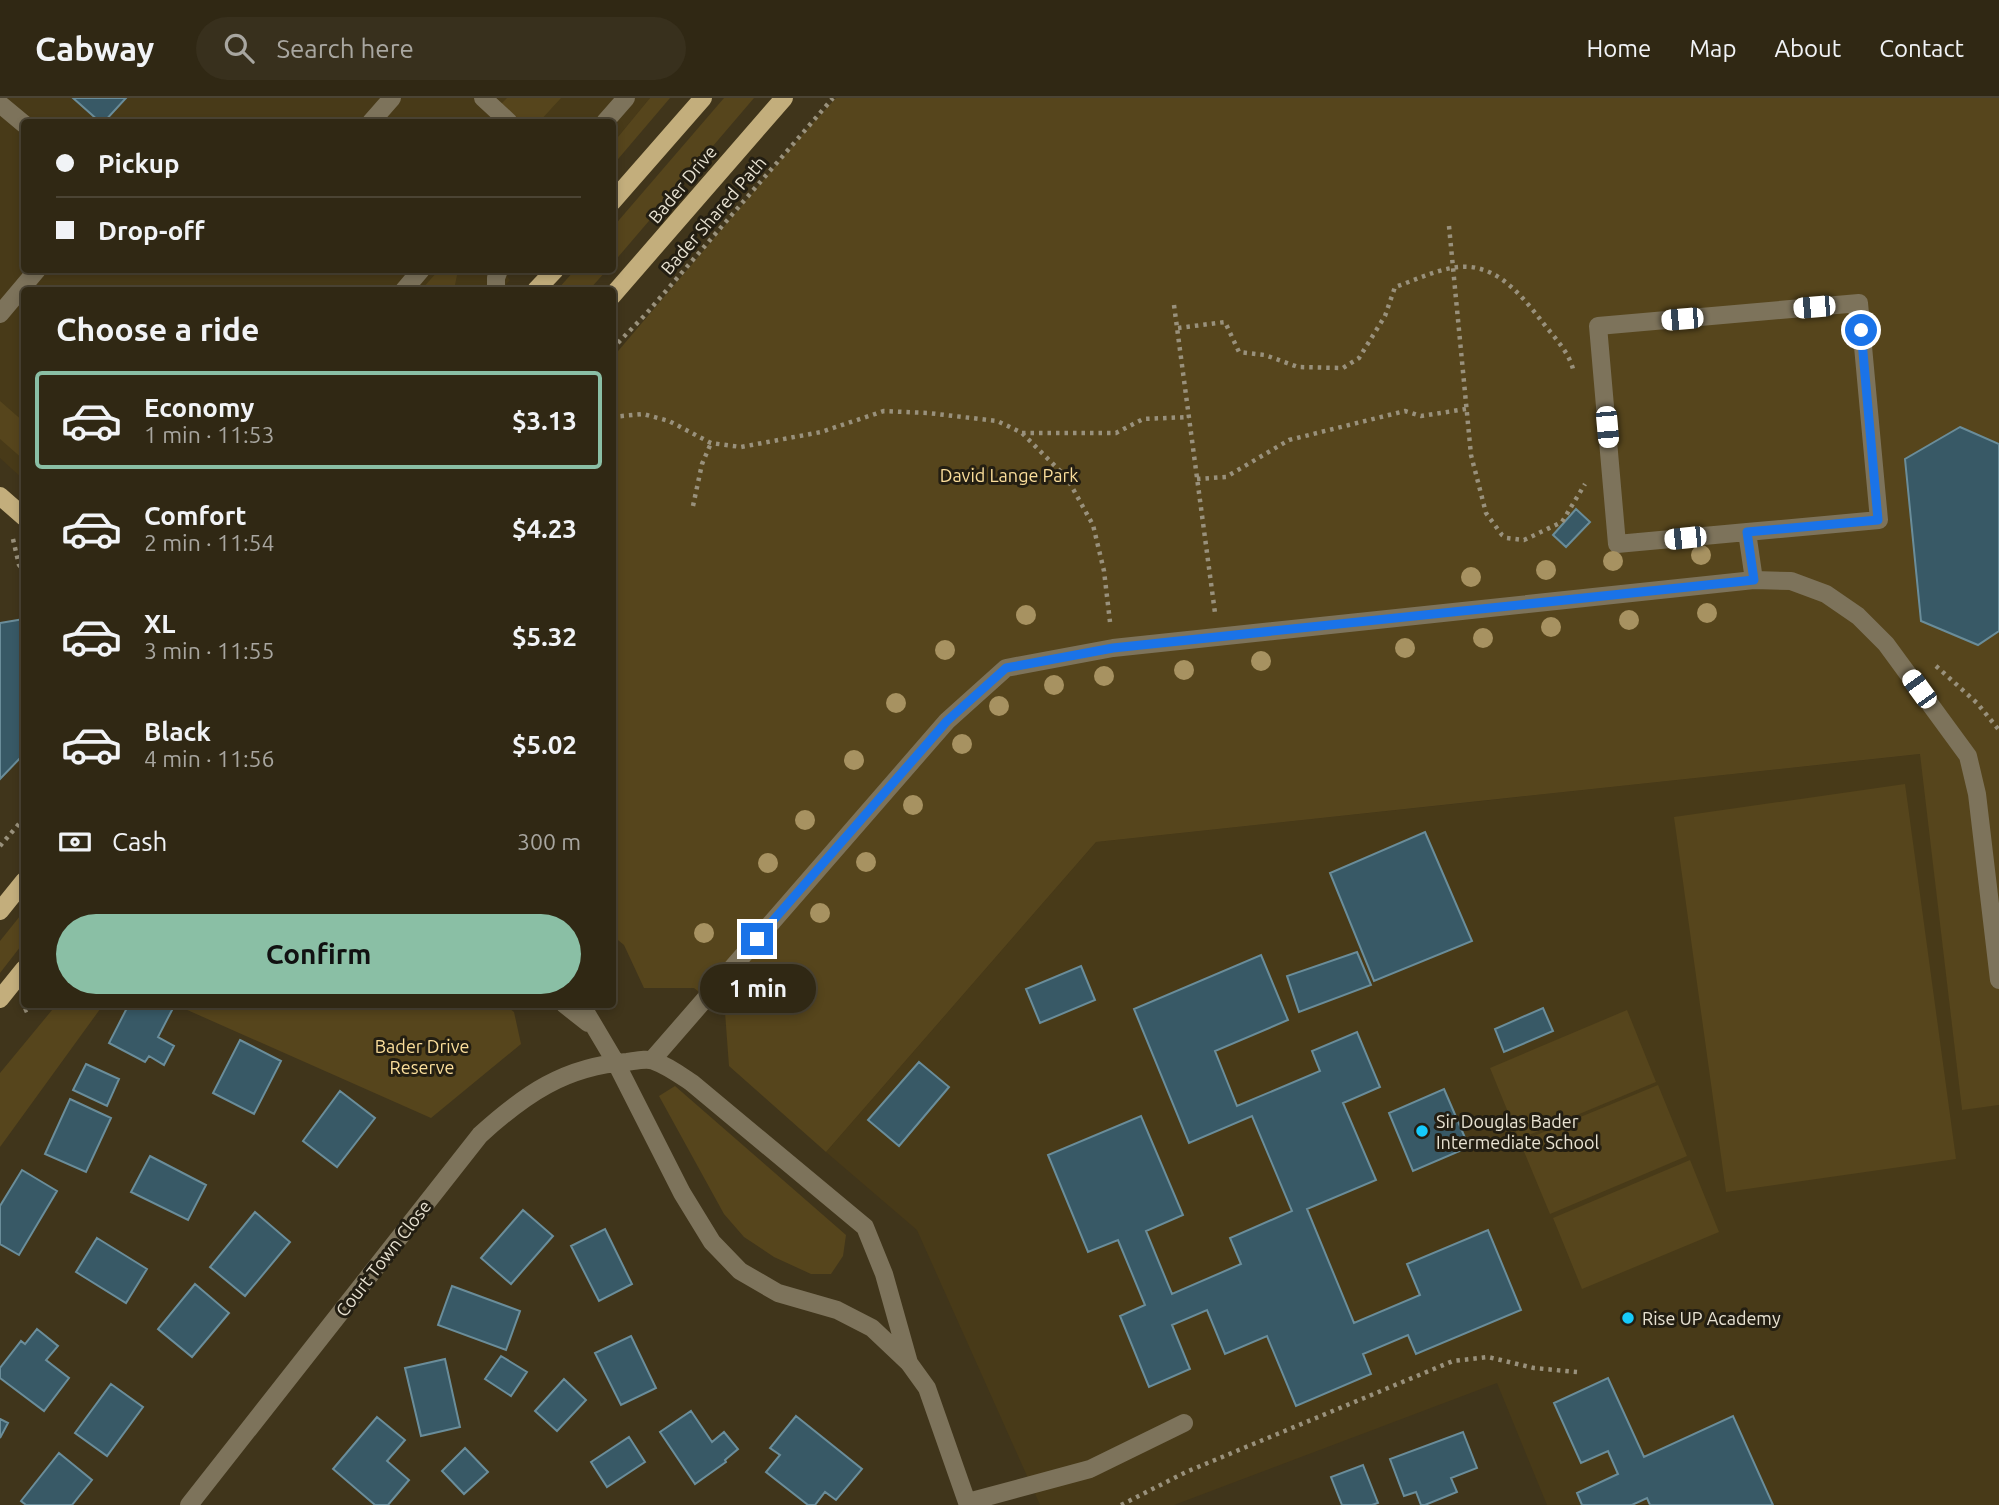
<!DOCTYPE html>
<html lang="en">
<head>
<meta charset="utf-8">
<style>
  :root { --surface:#302814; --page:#38301d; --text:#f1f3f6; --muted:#a8a6a0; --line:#4b4434; --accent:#8abfa5 }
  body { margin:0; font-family:Ubuntu,sans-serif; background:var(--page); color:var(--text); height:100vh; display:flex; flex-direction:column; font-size:26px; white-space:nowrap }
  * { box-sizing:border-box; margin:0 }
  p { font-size:23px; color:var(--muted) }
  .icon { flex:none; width:38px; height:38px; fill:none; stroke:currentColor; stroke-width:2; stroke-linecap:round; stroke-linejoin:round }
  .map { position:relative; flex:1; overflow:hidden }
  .side { position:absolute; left:21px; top:189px; width:595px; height:721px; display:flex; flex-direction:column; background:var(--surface); border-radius:7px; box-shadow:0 4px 10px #0003,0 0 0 2px var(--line) }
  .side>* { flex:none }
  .banner { position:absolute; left:21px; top:21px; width:595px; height:154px; border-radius:7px; box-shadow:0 4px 10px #0003,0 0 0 2px var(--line); display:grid; align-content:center; height:154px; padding:0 35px; background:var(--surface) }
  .end { position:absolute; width:32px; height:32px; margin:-16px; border:9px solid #1a73e8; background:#fff; box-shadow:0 0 0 4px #fff }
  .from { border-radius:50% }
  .bubble { position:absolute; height:49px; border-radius:24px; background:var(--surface); box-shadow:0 4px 10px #0003,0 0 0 2px var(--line); font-size:23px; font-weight:700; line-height:49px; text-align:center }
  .car { position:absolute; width:21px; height:42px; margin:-21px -10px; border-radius:9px; box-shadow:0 0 5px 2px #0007; background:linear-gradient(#fff 24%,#345 0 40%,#fff 0 76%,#345 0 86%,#fff 0) }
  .banner b { display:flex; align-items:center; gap:24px; height:66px; font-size:26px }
  .banner b+b { border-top:2px solid var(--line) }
  .banner i { width:18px; height:18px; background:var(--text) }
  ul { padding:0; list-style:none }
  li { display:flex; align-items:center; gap:21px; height:98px; margin:0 14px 10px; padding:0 21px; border:4px solid transparent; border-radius:7px }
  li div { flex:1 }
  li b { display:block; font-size:26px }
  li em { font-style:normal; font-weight:700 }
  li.on { border-color:var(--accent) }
  li>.icon { width:63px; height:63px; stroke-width:1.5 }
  h2 { padding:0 35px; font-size:32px; line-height:84px }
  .pay { display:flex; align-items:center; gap:18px; height:77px; padding:0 35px; font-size:26px }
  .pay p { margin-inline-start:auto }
  .button { display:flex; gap:14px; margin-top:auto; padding:14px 35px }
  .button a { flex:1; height:80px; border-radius:42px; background:var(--accent); color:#111; font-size:28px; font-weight:700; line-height:80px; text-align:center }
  header { display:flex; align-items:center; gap:42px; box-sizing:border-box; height:98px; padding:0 35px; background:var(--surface); border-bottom:2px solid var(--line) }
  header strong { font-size:33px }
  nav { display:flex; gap:38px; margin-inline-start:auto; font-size:24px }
  .search { width:490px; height:63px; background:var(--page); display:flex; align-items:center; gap:18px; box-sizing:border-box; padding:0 24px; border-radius:38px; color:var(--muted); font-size:26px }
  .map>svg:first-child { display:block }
  .built { fill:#483a18 }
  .green { fill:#56451c }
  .building { fill:#385966; stroke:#6a8d9a; stroke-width:2 }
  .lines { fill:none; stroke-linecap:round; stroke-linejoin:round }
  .path { stroke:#99917c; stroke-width:4.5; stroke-dasharray:3.5 5; stroke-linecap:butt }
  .minor { stroke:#7d735b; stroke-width:18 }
  .major { stroke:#c3ae7c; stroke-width:18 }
  .tree { fill:#a79261 }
  .route { stroke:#1a73e8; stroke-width:9 }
  .poi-dot { fill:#16cafb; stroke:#231e12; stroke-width:2.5 }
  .labels { text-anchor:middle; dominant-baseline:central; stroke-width:6; stroke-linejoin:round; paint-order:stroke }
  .street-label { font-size:18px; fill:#e8e2d2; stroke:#231e12 }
  .park-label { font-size:18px; fill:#fbde9b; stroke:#231e12 }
  .poi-label { font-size:18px; fill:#e8e2d2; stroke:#231e12; text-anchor:start }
</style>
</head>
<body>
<header>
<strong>Cabway</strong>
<div class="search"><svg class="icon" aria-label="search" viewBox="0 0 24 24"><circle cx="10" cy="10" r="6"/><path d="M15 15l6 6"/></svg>Search here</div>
<nav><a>Home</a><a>Map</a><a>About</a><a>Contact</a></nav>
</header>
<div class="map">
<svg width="1999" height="1407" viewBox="0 0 1999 1407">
  <rect width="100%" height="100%" fill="#40351b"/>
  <!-- built -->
  <path class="built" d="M0,0H650L613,45L612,24H24V172H511L507,178L510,182L501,192H24V382L0,360Z
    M1921,656L1962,1011L1999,1007V1407H1547L1497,1285L1174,1407H1040L917,1132L826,1054L1096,744Z"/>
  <!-- green -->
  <path class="green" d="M507,0H561L539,24H522L501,6Z
    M650,0H670L613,67V45Z
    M724,0H754L613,165V129Z
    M836,0H1999V1007L1962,1012L1920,656L1096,744L826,1054L729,968L725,914L694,890H644L624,847L613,838V259L801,38Z
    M439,172H458L454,192H421Z
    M575,172H607L589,192H557Z
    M0,303L24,324V362L0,341Z
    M1905,686L1956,1061L1726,1094L1674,719Z
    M24,813V844L0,875V843Z
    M57,906L103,907L0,1049V975Z
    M176,907H505L514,914L521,946L431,1020Z
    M1627,912L1656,984L1519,1041L1490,970Z
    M1658,987L1687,1058L1550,1116L1520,1044Z
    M675,988L846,1137L843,1158L831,1176H811L774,1159L744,1139L724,1116L659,998Z
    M1690,1062L1719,1134L1582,1191L1553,1120Z"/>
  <!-- building -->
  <path class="building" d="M73,0H126L104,24H100Z
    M1960,329L1999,346V533L1978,547L1921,523L1905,361Z
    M1576,411L1590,424L1566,449L1553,437Z
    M24,521V656L0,681V525Z
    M1425,734L1472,843L1374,883L1330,775Z
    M1357,854L1371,887L1299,914L1287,878Z
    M1261,857L1288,922L1215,953L1237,1008L1320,973L1312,953L1357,934L1380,989L1343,1005L1376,1082L1307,1111L1354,1225L1420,1197L1407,1166L1488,1132L1521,1212L1416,1256L1408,1237L1363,1256L1371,1276L1296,1308L1267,1238L1225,1256L1207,1212L1172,1227L1190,1271L1149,1289L1120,1218L1145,1207L1118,1142L1088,1154L1048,1057L1141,1018L1183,1117L1146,1133L1172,1196L1241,1166L1230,1140L1292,1113L1252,1018L1189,1045L1134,911Z
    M1081,868L1095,902L1040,925L1026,891Z
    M129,906H162L172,912L158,939L174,948L164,967L149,958L145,964L109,945Z
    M1543,910L1553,933L1504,954L1495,931Z
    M240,942L281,963L254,1016L213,995Z
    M919,964L949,989L899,1048L868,1022Z
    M86,966L119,981L107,1008L73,992Z
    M1444,991L1469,1049L1413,1073L1389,1015Z
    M340,993L375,1020L337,1069L303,1043Z
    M70,1001L111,1020L86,1074L45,1056Z
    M150,1058L206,1087L188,1122L131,1094Z
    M22,1072L57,1093L19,1157L0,1146V1108Z
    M523,1112L553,1138L511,1186L481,1160Z
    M255,1114L290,1144L245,1198L210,1169Z
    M605,1131L632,1186L599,1203L571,1148Z
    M97,1140L147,1171L126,1205L76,1174Z
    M195,1186L229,1215L192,1259L158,1231Z
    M452,1188L520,1213L506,1252L438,1227Z
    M37,1231L58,1248L46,1262L69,1280L44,1313L0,1280V1270L21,1243L25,1246Z
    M631,1238L656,1290L621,1307L595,1255Z
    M501,1258L527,1274L511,1298L485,1281Z
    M445,1261L460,1329L421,1338L405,1270Z
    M1608,1280L1644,1359L1733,1318L1773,1407H1650L1647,1400L1632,1407H1582L1577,1395L1618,1376L1608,1353L1581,1365L1554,1305Z
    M564,1281L586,1302L557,1333L535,1313Z
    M111,1286L143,1309L107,1358L75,1335Z
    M691,1313L712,1344L724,1334L738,1351L725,1362L726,1364L695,1386L660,1334Z
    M796,1318L862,1371L836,1402L825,1394L815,1407H808L766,1374L780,1357L770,1350Z
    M377,1319L405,1342L387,1363L409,1382L388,1407H375L333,1371Z
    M0,1321L8,1325L0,1340Z
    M1463,1334L1477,1370L1451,1380L1457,1394L1425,1407H1421L1416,1394L1404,1398L1390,1361Z
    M629,1339L645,1364L607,1389L591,1364Z
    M465,1350L488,1374L464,1396L442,1373Z
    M59,1355L92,1382L72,1407H26L21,1403Z
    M1363,1367L1378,1405L1372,1407H1342L1331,1379Z"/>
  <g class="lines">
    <!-- path -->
    <path class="path" d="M1449,128L1471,357L1486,415L1502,437L1507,440L1524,442L1562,424L1585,386
      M1174,207L1215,515
      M1178,230L1225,224L1239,254L1265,257L1298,269L1343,270L1359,260L1385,218L1395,189C1413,183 1433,173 1452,170C1492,162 1518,193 1540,221C1552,237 1568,252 1573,271
      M612,251L646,216L833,0
      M612,319L643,316L669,323L711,345L741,349L821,334L884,313L928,315L997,323L1010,329L1022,335L1067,380L1093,427L1104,473L1110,524
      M1022,335H1116L1143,321L1189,319
      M1197,381L1226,379L1289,342L1405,313L1421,318L1466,311
      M693,408L702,366L711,345
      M13,441L19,467L24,472
      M1936,568L1977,605L1999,632
      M0,748L24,720
      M24,913L41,906
      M1121,1407L1186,1374L1453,1263L1488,1259L1534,1270L1577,1274"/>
    <!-- minor -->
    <path class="minor" d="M483,0L509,24
      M0,6L24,26
      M371,24L392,0
      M605,24L626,0
      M404,192L421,172
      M496,192V180L499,172
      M0,216L37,172
      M1747,434L1879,422L1859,205L1598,228L1617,446L1747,434L1754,482
      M564,906L588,925
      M581,906L616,965L682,1095L712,1144L740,1173L778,1195L837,1212L872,1230L909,1265L927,1290L968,1407
      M652,962L947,623L1006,570L1113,550L1754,482L1791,483L1826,496L1858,518L1886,546L1968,658L1977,696L1999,882
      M968,1404L1090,1371L1184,1325
      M189,1407L480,1037C524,997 565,968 627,964C635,963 647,960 654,963C668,968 680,977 692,985L865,1129L884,1176L909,1265"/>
    <!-- major -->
    <path class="major" d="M612,104L703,0
      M536,192L555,172
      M612,198L784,0
      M0,398L24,419
      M0,813L24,783
      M0,901L24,871"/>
  </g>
  <!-- trees -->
  <g class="tree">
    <circle cx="1701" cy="457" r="10"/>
    <circle cx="1613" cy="463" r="10"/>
    <circle cx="1546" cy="472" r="10"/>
    <circle cx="1471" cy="479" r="10"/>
    <circle cx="1707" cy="515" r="10"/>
    <circle cx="1026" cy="517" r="10"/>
    <circle cx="1629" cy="522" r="10"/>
    <circle cx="1551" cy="529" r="10"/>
    <circle cx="1483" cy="540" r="10"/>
    <circle cx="1405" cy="550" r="10"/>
    <circle cx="945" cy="552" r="10"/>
    <circle cx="1261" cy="563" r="10"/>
    <circle cx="1184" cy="572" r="10"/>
    <circle cx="1104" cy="578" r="10"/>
    <circle cx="1054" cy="587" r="10"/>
    <circle cx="896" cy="605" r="10"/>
    <circle cx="999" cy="608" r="10"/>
    <circle cx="962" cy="646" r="10"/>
    <circle cx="854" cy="662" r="10"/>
    <circle cx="913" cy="707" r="10"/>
    <circle cx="805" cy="722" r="10"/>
    <circle cx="866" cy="764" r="10"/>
    <circle cx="768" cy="765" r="10"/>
    <circle cx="820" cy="815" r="10"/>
    <circle cx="704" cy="835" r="10"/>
  </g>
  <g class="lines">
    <!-- route -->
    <path class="route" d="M757,841L947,623L1006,570L1113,550L1754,482L1747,434L1878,422L1861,232"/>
  </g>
  <!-- markers -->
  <g class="poi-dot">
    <circle cx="1422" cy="1033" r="7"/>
    <circle cx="1628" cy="1220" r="7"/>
  </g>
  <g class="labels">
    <!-- street labels -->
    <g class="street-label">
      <text transform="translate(682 86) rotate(-50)">Bader Drive</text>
      <text transform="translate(713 117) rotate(-49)">Bader Shared Path</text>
      <text transform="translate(383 1160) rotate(-52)">Court Town Close</text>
    </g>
    <!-- park labels -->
    <g class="park-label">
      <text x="1009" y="377">David Lange Park</text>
      <text x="422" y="948">Bader Drive<tspan x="422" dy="21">Reserve</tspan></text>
    </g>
    <!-- poi labels -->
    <g class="poi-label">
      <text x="1436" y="1023">Sir Douglas Bader<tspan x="1436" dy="21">Intermediate School</tspan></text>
      <text x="1642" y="1220">Rise UP Academy</text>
    </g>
  </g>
</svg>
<i class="end from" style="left:1861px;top:232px"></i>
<i class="end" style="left:757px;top:841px"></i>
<div class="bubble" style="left:700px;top:866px;width:116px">1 min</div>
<i class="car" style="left:1814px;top:209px;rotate:265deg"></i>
<i class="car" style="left:1682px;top:221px;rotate:265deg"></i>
<i class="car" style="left:1607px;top:329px;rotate:175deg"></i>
<i class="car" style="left:1685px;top:440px;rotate:264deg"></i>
<i class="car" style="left:1919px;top:591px;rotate:324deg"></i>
<div class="banner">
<b><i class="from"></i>Pickup</b>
<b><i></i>Drop-off</b>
</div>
<section class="side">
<h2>Choose a ride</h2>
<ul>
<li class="on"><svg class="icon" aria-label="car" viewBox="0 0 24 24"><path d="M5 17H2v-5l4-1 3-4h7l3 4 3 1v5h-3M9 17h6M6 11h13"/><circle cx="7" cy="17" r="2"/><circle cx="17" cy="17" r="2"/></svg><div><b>Economy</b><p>1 min · 11:53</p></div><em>$3.13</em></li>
<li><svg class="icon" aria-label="car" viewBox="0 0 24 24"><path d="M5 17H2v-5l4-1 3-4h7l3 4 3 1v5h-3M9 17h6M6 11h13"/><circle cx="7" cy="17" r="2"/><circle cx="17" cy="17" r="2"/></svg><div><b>Comfort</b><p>2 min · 11:54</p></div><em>$4.23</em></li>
<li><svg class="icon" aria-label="car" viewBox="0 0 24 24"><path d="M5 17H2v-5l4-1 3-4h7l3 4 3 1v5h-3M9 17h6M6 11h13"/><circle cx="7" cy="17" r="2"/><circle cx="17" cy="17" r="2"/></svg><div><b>XL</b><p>3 min · 11:55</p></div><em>$5.32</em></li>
<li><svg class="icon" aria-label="car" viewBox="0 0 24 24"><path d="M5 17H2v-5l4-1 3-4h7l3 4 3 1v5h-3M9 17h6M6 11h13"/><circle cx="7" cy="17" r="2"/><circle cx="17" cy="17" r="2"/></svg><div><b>Black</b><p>4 min · 11:56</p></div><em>$5.02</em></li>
</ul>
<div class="pay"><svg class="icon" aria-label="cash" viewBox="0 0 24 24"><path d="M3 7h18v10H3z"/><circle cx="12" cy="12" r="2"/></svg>Cash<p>300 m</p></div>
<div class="button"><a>Confirm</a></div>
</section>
</div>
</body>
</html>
